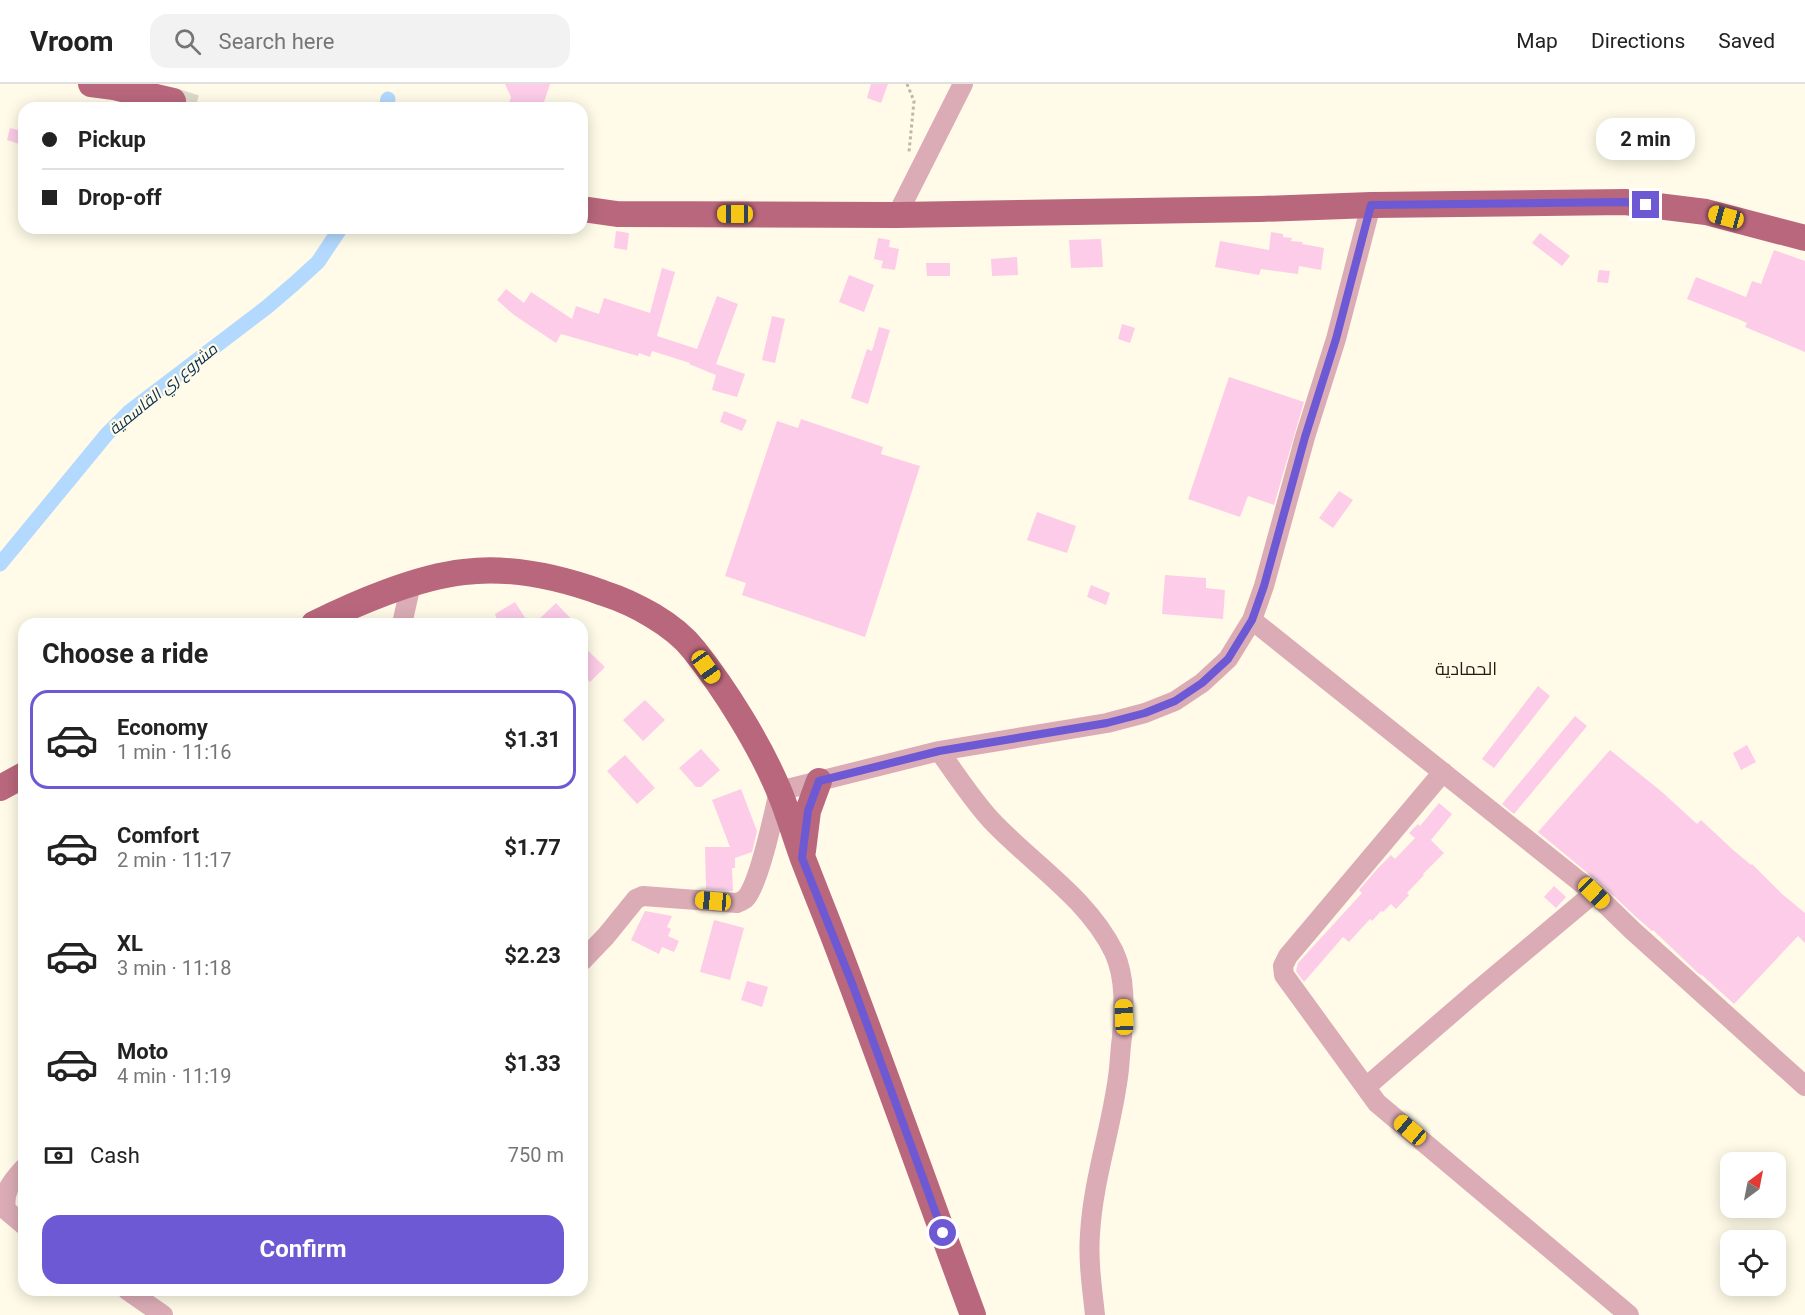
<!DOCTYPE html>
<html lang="en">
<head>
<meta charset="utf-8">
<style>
  :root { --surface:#fff; --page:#f2f2f2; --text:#222; --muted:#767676; --line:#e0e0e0; --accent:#6d59d3 }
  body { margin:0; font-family:Roboto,Cairo,sans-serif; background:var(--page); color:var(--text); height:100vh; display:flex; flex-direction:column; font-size:22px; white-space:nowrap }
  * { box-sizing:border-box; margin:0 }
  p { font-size:20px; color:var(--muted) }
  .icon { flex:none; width:33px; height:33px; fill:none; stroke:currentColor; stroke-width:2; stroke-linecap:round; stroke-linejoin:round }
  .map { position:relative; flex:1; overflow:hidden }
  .sheet { position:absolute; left:18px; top:534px; width:570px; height:678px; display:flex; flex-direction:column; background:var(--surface); border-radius:18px; box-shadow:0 3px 15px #0003 }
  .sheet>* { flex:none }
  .banner { position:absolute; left:18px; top:18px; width:570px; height:132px; border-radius:18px; box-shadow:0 3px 15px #0003; display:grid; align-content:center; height:132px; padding:0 24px; background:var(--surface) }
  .needle { width:39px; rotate:32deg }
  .controls { position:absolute; left:1720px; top:1068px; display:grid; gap:12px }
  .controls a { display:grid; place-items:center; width:66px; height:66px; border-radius:12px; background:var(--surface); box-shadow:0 3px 15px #0003; font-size:30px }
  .end { position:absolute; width:27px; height:27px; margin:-14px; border:8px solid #6d59d3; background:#fff; box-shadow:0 0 0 3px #fff }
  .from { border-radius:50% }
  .bubble { position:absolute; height:42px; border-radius:18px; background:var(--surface); box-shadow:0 3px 15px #0003; font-size:20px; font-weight:700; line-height:42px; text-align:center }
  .car { position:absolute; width:18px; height:36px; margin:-18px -9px; border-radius:8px; box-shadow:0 0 4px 2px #0007; background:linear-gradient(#f5c518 24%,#345 0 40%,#f5c518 0 76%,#345 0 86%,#f5c518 0) }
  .banner b { display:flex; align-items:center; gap:21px; height:57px; font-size:22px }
  .banner b+b { border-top:2px solid var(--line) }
  .banner i { width:15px; height:15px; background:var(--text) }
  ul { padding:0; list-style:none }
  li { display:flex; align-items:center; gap:18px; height:99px; margin:0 12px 9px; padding:0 12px; border:3px solid transparent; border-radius:18px }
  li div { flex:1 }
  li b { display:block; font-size:22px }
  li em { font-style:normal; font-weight:700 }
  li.selected { border-color:var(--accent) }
  li>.icon { width:54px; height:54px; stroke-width:1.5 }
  h2 { padding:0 24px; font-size:27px; line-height:72px }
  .pay { display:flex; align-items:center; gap:15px; height:66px; padding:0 24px; font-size:22px }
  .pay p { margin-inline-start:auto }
  .button { display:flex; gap:12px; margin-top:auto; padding:12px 24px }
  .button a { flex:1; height:69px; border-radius:18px; background:var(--accent); color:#fff; font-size:24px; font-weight:700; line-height:69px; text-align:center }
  header { display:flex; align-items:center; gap:36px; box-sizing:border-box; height:84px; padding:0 30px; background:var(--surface); border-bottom:2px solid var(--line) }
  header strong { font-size:28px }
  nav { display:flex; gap:33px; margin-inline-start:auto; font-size:21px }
  .search { width:420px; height:54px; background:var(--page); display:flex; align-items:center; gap:15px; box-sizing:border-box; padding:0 21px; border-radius:18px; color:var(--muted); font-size:22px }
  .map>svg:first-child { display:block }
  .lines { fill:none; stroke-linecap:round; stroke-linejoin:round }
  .canal { stroke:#b4d9ff; stroke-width:15 }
  .building { fill:#fdcce8 }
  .major-tunnel { stroke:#dddac8; stroke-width:26; stroke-dasharray:26 13; stroke-linecap:butt }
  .path { stroke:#bbb8a8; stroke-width:3; stroke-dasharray:3 3; stroke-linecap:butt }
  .minor { stroke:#dbacb6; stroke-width:20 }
  .major { stroke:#b9677d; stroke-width:26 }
  .route { stroke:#6d59d3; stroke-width:8 }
  .labels { text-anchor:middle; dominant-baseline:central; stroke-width:4.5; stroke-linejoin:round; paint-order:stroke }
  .water-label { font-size:16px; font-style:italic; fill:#052d50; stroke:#fffbe8 }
  .quarter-label { font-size:18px; fill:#1d1c15; stroke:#fffbe8 }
</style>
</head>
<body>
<header>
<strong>Vroom</strong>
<div class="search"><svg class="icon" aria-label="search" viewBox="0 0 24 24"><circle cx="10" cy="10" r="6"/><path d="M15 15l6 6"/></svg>Search here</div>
<nav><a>Map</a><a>Directions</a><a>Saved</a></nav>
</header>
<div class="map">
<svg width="1805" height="1231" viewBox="0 0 1805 1231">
  <rect width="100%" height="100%" fill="#fffbe8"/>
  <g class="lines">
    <!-- canal -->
    <path class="canal" d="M386,24L388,15
      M0,480L107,350L129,328L267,223L295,199L318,178L340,145"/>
  </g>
  <!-- building -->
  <path class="building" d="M505,0H550L542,24H508L511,13Z
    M871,0H888L881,19L867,14Z
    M10,44L22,47L19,60L7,56Z
    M616,147L629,149L627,166L614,164Z
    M1271,148L1283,150V153L1292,154L1291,157L1303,158L1302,160L1324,164L1321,186L1299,182L1298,190L1261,185L1259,191L1215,183L1220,157L1269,166Z
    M1540,149L1570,172L1562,182L1532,159Z
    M878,154L890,156L889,163L899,165L895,186L881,184L883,177L874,175Z
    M1101,155L1103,183L1071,184L1069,156Z
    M1774,166L1805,177V268L1745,243L1747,239L1738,235L1687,215L1696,193L1746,213L1752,197L1761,200Z
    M1017,173L1018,191L992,192L991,175Z
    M926,179H950V192H927Z
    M662,184L675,188L657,252L697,265L717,212L738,220L716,280L745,290L737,313L712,306L716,291L689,280L690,279L652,267L650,273L639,269L638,272L561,250L556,259L514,231L497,216L506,205L524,219L531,208L572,235L576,222L599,230L604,214L650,229Z
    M1599,186L1610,187L1608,199L1597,198Z
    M849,191L874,201L864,228L839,218Z
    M772,232L785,235L775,279L762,276Z
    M1122,240L1135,244L1130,259L1118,255Z
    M879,243L890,246L868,320L851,314L867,265L872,267Z
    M1229,293L1304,318L1274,421L1248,412L1240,433L1188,415Z
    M724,327L747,336L742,347L720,338Z
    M801,335L883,363L881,370L920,382L865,553L742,511L746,499L725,492L777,337L798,344Z
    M1339,407L1353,416L1333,444L1319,434Z
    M1037,428L1076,442L1067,469L1027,456Z
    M1165,491L1206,494V504L1225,506L1223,535L1162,530Z
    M1091,501L1110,509L1106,521L1087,513Z
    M515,518L529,540H499L495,530Z
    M556,519L576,540H534Z
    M582,561L605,583L590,598L582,591Z
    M1538,602L1550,612L1494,684L1482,675Z
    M645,616L665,636L643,657L623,636Z
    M1575,632L1587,642L1514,730L1502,720Z
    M1747,661L1756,678L1741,686L1733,669Z
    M701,665L720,686L701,703H696L679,684Z
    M1610,666L1662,708L1697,740L1701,736L1732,765L1751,781L1752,780L1782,810L1805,829V859L1798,852L1734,920L1702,891L1699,890L1653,846L1652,847L1635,832L1601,800L1538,748Z
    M625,671L655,704L637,720L607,687Z
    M741,705L757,747L752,768L735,774V784H732L733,807L706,805L705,763H730L712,716Z
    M1439,719L1452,730L1431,756L1444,769L1423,790L1424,791L1407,809L1409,811L1396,825L1391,820L1383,828L1381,827L1372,837L1370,835L1349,858L1343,853L1304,898L1296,887L1298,879L1362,809L1359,806L1379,783L1391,771L1395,775L1415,754L1409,749L1418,740L1420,742Z
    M1554,802L1566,813L1556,824L1544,813Z
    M645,827L672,832L667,843L671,845L668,852L679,857L674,868L662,863L659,870L631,856Z
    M714,836L744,844L730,896L700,888Z
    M747,897L768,903L762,923L741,916Z"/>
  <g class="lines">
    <!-- major-tunnel -->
    <path class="major-tunnel" d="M173,17L195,24"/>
    <!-- path -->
    <path class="path" d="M907,0L914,17L909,68"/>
    <!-- minor -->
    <path class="minor" d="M897,131L963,0
      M1252,536L1594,809L1632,846L1805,1002
      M402,540L411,500
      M939,667C956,690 971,714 991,736C1031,779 1087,813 1114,868C1126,894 1124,925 1122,953C1120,966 1120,980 1118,993C1111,1046 1093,1096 1090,1150C1088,1176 1092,1204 1095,1231
      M1443,688L1288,872L1283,882L1284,891L1377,1019L1629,1231
      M582,877L606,852L636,815L643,812L737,819C740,818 742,817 745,815C759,801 774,729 779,707L939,667L1107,639L1145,629L1175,617L1202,599L1228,575L1252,536L1264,502L1305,353L1336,255L1371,121
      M1366,1003L1476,908L1594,809
      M24,1084C12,1098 3,1106 6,1126L24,1141
      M127,1206L163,1231"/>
    <!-- major -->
    <path class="major" d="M91,0L114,3L173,17
      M582,125L617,130L897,131L1260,125L1371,121L1625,118L1706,128L1805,154
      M314,540C356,519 417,493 464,488C511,482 559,493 603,509C634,519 674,540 694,566C725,605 760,661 779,707C788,728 794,750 802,772C814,804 827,835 839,867C885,988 928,1110 973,1231
      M0,704L24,691
      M803,767L808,727L819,697"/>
  </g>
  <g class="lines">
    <!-- route -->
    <path class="route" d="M943,1149L853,902L802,774L808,727L819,697L939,667L1107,639L1145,629L1175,617L1202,599L1228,575L1252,536L1264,502L1305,353L1336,255L1371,121L1625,118L1646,121"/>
  </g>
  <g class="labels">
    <!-- water labels -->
    <g class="water-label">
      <text transform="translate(163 305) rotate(-39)">مشروع ري القاسمية</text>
    </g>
    <!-- quarter labels -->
    <g class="quarter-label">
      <text x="1466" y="584">الحمادية</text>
    </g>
  </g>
</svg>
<div class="controls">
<a><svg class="needle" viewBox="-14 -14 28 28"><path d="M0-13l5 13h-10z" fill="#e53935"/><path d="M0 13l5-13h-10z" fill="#767676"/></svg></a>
<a><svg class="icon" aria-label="locate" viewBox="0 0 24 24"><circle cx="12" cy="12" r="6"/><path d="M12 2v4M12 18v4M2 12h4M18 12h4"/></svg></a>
</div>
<i class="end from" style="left:943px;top:1149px"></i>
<i class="end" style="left:1646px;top:121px"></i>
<div class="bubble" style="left:1596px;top:34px;width:99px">2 min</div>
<i class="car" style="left:735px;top:130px;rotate:270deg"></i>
<i class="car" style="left:1726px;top:133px;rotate:285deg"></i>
<i class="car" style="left:706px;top:583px;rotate:145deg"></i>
<i class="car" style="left:1594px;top:809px;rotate:134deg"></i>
<i class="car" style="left:713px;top:817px;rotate:275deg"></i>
<i class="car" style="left:1124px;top:933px;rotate:358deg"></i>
<i class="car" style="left:1410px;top:1046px;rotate:310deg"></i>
<div class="banner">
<b><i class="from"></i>Pickup</b>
<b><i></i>Drop-off</b>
</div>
<section class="sheet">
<h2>Choose a ride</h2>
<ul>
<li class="selected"><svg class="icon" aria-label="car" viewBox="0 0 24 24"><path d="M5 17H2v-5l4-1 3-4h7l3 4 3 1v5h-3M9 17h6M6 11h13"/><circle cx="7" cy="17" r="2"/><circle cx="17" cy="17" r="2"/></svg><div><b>Economy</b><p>1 min · 11:16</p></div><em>$1.31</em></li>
<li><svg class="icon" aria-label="car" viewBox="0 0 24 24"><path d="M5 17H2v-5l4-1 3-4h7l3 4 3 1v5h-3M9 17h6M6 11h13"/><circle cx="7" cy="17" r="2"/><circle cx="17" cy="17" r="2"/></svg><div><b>Comfort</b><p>2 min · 11:17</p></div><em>$1.77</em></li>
<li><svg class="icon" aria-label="car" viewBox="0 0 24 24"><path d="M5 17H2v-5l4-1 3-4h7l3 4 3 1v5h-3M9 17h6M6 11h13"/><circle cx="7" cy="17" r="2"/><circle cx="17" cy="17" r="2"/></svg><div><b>XL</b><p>3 min · 11:18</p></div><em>$2.23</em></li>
<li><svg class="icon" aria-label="car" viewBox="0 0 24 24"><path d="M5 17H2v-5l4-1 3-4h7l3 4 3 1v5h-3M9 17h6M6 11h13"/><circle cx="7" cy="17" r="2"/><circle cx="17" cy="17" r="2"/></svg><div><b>Moto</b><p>4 min · 11:19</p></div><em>$1.33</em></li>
</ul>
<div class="pay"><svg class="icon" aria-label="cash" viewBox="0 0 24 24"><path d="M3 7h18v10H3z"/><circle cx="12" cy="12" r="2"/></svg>Cash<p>750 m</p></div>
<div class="button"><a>Confirm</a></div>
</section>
</div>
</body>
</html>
